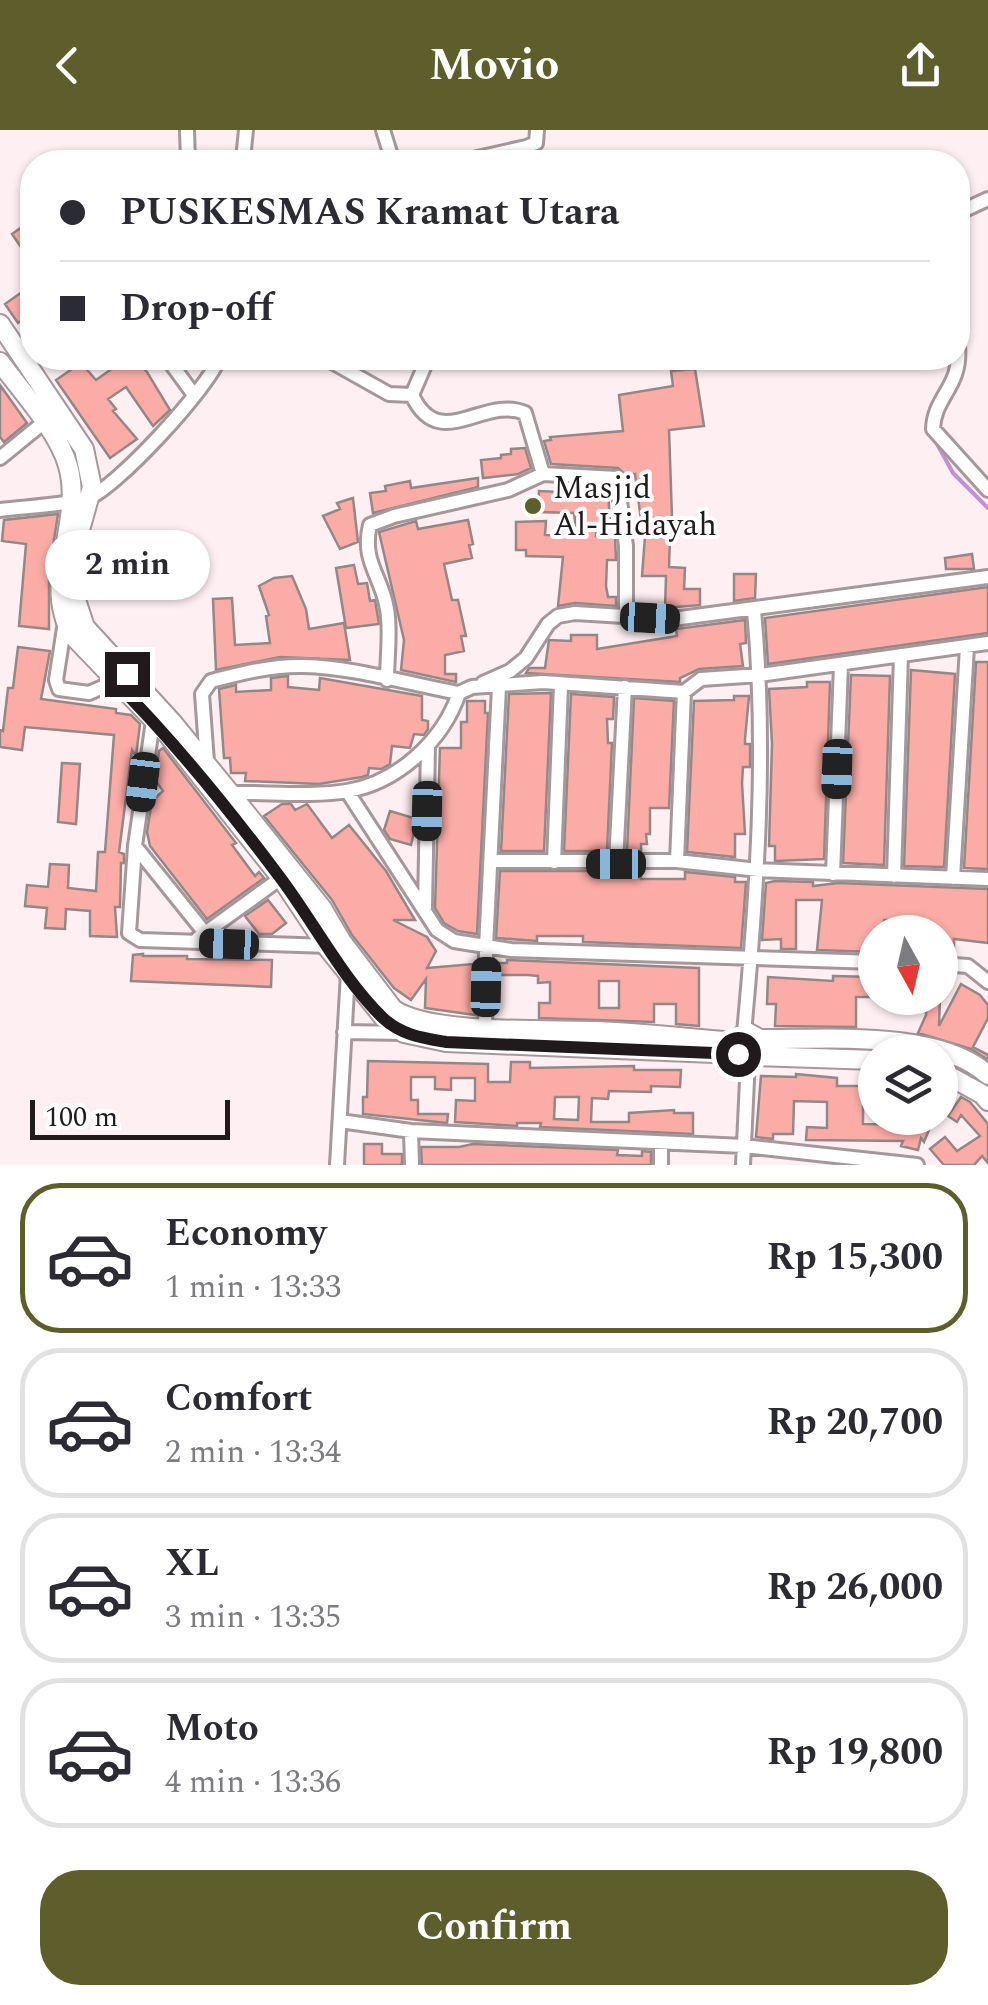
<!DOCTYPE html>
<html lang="en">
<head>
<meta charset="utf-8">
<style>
  :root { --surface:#fff; --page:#f7f7f7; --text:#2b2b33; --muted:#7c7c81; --line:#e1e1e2; --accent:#5d5e2c }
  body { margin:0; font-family:Spectral,serif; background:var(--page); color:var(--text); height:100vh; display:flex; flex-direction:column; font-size:38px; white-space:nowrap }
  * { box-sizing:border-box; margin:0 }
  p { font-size:32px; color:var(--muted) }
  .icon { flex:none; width:55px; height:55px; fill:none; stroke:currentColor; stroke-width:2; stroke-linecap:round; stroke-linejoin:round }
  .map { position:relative; height:1035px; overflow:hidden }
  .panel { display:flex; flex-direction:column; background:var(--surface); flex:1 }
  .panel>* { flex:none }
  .top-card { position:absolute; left:20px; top:20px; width:950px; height:220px; border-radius:40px; box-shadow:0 2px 8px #0004; display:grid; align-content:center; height:220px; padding:0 40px; background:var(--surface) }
  .needle { width:65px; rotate:172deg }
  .buttons { position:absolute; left:858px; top:785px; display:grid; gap:20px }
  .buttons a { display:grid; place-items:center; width:100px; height:100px; border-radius:50%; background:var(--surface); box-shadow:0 2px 8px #0004; font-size:50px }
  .scale { position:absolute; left:30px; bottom:25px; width:200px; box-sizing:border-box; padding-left:10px; border:5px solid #201a1c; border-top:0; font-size:28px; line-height:35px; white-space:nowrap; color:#201a1c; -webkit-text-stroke:8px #fff; paint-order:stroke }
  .end { position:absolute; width:45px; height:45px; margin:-22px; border:12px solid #201a1c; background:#fff; box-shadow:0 0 0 5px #fff }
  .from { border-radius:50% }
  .bubble { position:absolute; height:70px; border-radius:35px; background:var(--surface); box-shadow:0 2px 8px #0004; font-size:32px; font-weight:700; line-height:70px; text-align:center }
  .car { position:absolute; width:30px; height:60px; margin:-30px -15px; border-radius:12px; box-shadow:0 0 8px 2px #0007; background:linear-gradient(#222 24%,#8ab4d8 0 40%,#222 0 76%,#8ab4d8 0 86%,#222 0) }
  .top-card b { display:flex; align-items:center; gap:35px; height:95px; font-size:38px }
  .top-card b+b { border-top:2px solid var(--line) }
  .top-card i { width:25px; height:25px; background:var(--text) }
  ul { padding:18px 0 0; list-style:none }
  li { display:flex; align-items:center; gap:30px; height:150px; margin:0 20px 15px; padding:0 20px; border:5px solid var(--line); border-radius:40px }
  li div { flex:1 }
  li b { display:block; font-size:38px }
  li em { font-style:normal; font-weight:700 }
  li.active { border-color:var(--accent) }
  li>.icon { width:90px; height:90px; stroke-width:1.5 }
  .action { display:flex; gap:20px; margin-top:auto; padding:20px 40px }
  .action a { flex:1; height:115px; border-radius:40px; background:var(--accent); color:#fff; font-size:40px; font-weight:700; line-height:115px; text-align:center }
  header { display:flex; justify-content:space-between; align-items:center; height:130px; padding:0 40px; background:var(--accent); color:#fff; font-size:45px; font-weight:700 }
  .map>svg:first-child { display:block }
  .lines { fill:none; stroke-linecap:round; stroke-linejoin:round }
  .stream { stroke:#c48dd5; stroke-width:4 }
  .building { fill:#fcaca7; stroke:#958786; stroke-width:2.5; fill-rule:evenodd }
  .street-casing { stroke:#a5989b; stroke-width:18 }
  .secondary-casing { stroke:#a5989b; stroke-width:22 }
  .street { stroke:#fff; stroke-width:12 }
  .secondary { stroke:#fff; stroke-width:18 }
  .route { stroke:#201a1c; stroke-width:12 }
  .poi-dot { fill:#5d5e2c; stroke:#fff; stroke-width:4 }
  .labels { text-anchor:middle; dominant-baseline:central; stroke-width:8; stroke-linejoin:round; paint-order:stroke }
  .poi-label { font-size:32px; fill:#201a1c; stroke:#fff; text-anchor:start }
</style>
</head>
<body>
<header><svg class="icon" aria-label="back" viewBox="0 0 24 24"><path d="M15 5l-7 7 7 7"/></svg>Movio<svg class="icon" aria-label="share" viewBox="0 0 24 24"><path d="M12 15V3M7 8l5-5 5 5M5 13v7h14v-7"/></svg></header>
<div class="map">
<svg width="988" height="1035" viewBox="0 0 988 1035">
  <rect width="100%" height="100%" fill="#feeff2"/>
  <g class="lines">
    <!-- stream -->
    <path class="stream" d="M931,303L953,343L988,378"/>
  </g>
  <!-- building -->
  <path class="building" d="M32,90V118L25,123L12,104Z
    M32,155V183L18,193L5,174Z
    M127,228H134L147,242L170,280L153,296L126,257L108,269L116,279L113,281L137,309L110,328L56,250L81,233L96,250Z
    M695,239L704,296L669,300L672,387L641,390L635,344L626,345L618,338L551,334L544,311L551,310L550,307L623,301L619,265L673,256L671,241Z
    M0,255L27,293L4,312L0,307Z
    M525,318L531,338L518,344L483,348L481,330L501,328V325L511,324V319Z
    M478,348V357L373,383L370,363L386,361L385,356L410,351L411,358Z
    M561,355L608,358L610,394L596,395V406L615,407L616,430H607L606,456L608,467H616V476L575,473L558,476L563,427L526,426V420H516V392L546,391L545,405L577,406L574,383L538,382L539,361L561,362Z
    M353,368L358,412L340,419L323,386L340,379L337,373Z
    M58,384L49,442V499L19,496L26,414L2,411L4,390Z
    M468,390L473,414L469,415L472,428L444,434L452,470H458L466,506H461L464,521L445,525V544H456V552L401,540L404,510L379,402L416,391L418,399Z
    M645,407L670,408L669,437L685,438L684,459H700V475L665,478L666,446H642Z
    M972,424L974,439H946L945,428Z
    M354,435L358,454L367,453L370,471L375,470L379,494L346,498L336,438Z
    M734,444H756L755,468L734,471Z
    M292,446L306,479L309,499L344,493L350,530L280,527L216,540L213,469L232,468L235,515L270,513L266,486L269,485L259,456L274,448Z
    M988,457V503L768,534L765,488Z
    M745,490L746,513L740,514L743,536L699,539L680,548V552L526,543L529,538H545L549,510L571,511V505H597V519L677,506L676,499Z
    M18,517L50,521L41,569L116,579V583L131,585L140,594L136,626L132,620L119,722L124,724V733H121L120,777H115L117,807L90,806V781L66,779L65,799L45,798L47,778L25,776L27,755L48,757L50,734L69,735L68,758L96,761L98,722H105L114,605L25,597L22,620L0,617V600L3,601L8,558H13Z
    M976,532H988V739L964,738Z
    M911,540L955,544L944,737L904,736Z
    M851,545L890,546L884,735L843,733Z
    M288,546V557L319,560L320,548L422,566V590L428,591V599L424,605L414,604L410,618L392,616L390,634L381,639L369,638L368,645L362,647L319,654L245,651L246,643H231L230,628H224L219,559L236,555V562L271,560V548Z
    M807,552H830L824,729L775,731V716H769L772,614L769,559L807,557Z
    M551,563L544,721H501L509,564Z
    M571,564L614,567L613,589H607L608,613H612L607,721H564Z
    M734,566H749L745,609V614H750V637H743L742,653L745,704H735V727L687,722L694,571L734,570Z
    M634,568L674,571L669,678H650V704H646L647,714H641V721H627Z
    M467,571H485V583H488L477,804L458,801L444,793L435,778L440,618H461V592H467Z
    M163,618L236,713L232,715L255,746L259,742L264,748L207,789L150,716L147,702L152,671L163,661L155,650L159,621Z
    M62,633L80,634L76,694L58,692Z
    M282,674H291L295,680L307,674L332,708L349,695L386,741L415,790H393L427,807L436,821L427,838L473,834L475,885L425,878L426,849L411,870L394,858L352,805L332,770L264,686Z
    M390,681L417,689L411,715L390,709L384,700Z
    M500,741H641V749H685V742L735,747V752H746L741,818L583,812V806H537V811L496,808Z
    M775,751L813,752V756L838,753L988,759V813L954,809V823H940V802H913V790H884V802H875V822L817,820L822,770H796V819H781V809L762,810L766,753Z
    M268,770L286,793L272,804H259L245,786Z
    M143,824V826H187V829L272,830L271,857L131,851L133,825Z
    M507,830L699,838V896L676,894V874H654V892L539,888V873H550V852L538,853V846L528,845H497V833H507ZM599,851H619V878H599Z
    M833,846L875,847V867H856V897L775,896L776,874H767L768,847L833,851Z
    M961,854L980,865L988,875V888L973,917L988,925V930L971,919L918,903L926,885L927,868H940L939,896Z
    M368,931L488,934V952H510L511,932H530V938L634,936V940H681L680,957L651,956V962L609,961L608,969L592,968L591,992H629V983L674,980V983H693V1004L540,997L541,993H517V996L455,992L456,970L475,971V948H451V960L435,959V947H411V970H418V984H448L447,993L363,984V967H367ZM555,967H579L578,990L554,989Z
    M796,944L837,948V956H860V953L872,952L873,974L863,975V994L931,995L924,1012L921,1008L918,1020L901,1016L903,1011L806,1010L807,997L827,998V972L794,971L793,1004H773V1009L756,1007L761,946L796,947Z
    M961,967L970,972L988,994V1033L982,1026L974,1035H944L930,1019L945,1007L957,1021L980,1006L961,985L957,992L948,986Z
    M364,1014H382V1024H402V1035H364Z
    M473,1014L618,1020L617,1025L642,1026V1021L651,1022V1035H422L421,1017H459Z"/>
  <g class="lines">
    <!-- street casing -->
    <g class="street-casing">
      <path id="street" d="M187,0L188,32
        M383,0L392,29H440L464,32
        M188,29L272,32
        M243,29L246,0
        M464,31L526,17L536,13L537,0
        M369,32L392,29
        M958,83L988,69
        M958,216C962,257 934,266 933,299L988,360
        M167,228L194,265
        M325,228L389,264L412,265C439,324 484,265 525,283L543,344
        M412,265L428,228
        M0,328L43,293
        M0,380C24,377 65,375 86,369C114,361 210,256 219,228
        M65,492L56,550L59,559L89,563L121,549
        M387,550C387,527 391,501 387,479C382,447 361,431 370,395L394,386L508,360L543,344L617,348L626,416V487
        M483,553L510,541L526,528L548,494L558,486L575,483L673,489L988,447
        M154,584L135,716L129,803L140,810L329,816
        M207,632L202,564L211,551C242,543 273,535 304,536C353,537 410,554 459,563
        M347,661L437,800L454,811L511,820L875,832
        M230,663C265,662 314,667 347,661C397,653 443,611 459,563L472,557L543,552L684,562L701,549L760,545L988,513
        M135,716L205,803
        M491,731H677L758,740L988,749
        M677,731L684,562
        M554,732L561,555
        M616,733L625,557
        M833,744L841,535
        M894,746L901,525
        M953,748L967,517
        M425,778L428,615
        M198,808L281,748
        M940,834L968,836L988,852
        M344,902L404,903
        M744,903C757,763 767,621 754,480
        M485,907L486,817L499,557
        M340,991L411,1001L744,1016L917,1035
        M411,1001L412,1035
        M337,1035L348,843
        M661,1035V1014
        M743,1035L748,929"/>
    </g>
    <!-- secondary casing -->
    <g class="secondary-casing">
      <path id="secondary" d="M0,194L84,319L92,357L78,407L74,464L85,497L172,592L230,663L322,778L342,812L393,879C430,905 549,899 597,901C643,903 689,908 735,912
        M0,232C21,261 59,302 68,336C84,391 41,451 72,505L168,605L281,748L327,817L384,888L404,903L446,912L738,924
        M760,909V922L753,928H744L736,922V909L747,902L760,909C824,910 938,899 988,945
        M758,926L875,930
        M940,941L982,964L988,971"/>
    </g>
    <!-- street -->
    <use href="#street" class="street"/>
    <!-- secondary -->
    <use href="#secondary" class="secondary"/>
  </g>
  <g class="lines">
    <!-- route -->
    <path class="route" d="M127,544L116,553C175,612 228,678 279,746C314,792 341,847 383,888C401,905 423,908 446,912L738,924"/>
  </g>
  <!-- markers -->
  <circle class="poi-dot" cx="533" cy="376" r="10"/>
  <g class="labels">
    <!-- poi labels -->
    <g class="poi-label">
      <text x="553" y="358">Masjid<tspan x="553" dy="37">Al-Hidayah</tspan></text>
    </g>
  </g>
</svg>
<div class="buttons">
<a><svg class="needle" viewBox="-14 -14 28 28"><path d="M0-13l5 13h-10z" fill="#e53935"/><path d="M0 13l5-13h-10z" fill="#7c7c81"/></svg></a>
<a><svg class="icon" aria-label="layers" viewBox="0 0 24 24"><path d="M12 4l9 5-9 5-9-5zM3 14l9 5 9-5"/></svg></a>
</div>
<div class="scale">100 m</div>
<i class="end from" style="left:738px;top:924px"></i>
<i class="end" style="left:127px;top:544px"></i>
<div class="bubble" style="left:45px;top:400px;width:165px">2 min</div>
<i class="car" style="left:650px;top:488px;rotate:93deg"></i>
<i class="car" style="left:837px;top:639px;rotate:182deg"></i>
<i class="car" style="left:143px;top:652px;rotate:187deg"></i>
<i class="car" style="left:427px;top:681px;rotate:181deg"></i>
<i class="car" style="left:616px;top:734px;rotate:270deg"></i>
<i class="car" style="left:229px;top:814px;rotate:272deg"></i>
<i class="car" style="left:486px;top:857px;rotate:1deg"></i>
<div class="top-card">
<b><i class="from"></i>PUSKESMAS Kramat Utara</b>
<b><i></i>Drop-off</b>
</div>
</div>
<section class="panel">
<ul>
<li class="active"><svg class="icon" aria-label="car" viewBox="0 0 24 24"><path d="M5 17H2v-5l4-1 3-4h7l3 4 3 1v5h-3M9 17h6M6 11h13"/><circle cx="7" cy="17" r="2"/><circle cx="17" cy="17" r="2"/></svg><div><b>Economy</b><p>1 min · 13:33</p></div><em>Rp 15,300</em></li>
<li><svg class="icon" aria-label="car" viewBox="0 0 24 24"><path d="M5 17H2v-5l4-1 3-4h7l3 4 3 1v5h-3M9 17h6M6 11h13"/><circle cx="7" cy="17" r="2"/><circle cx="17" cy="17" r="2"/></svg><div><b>Comfort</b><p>2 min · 13:34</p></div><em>Rp 20,700</em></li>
<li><svg class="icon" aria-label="car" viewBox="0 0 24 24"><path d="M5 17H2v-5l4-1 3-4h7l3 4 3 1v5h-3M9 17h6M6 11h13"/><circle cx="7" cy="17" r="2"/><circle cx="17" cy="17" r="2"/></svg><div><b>XL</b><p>3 min · 13:35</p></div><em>Rp 26,000</em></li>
<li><svg class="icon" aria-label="car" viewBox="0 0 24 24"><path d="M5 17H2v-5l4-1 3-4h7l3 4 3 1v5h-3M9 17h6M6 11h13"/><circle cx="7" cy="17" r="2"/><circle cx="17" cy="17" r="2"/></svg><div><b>Moto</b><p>4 min · 13:36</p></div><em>Rp 19,800</em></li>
</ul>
<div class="action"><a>Confirm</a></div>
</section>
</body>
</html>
